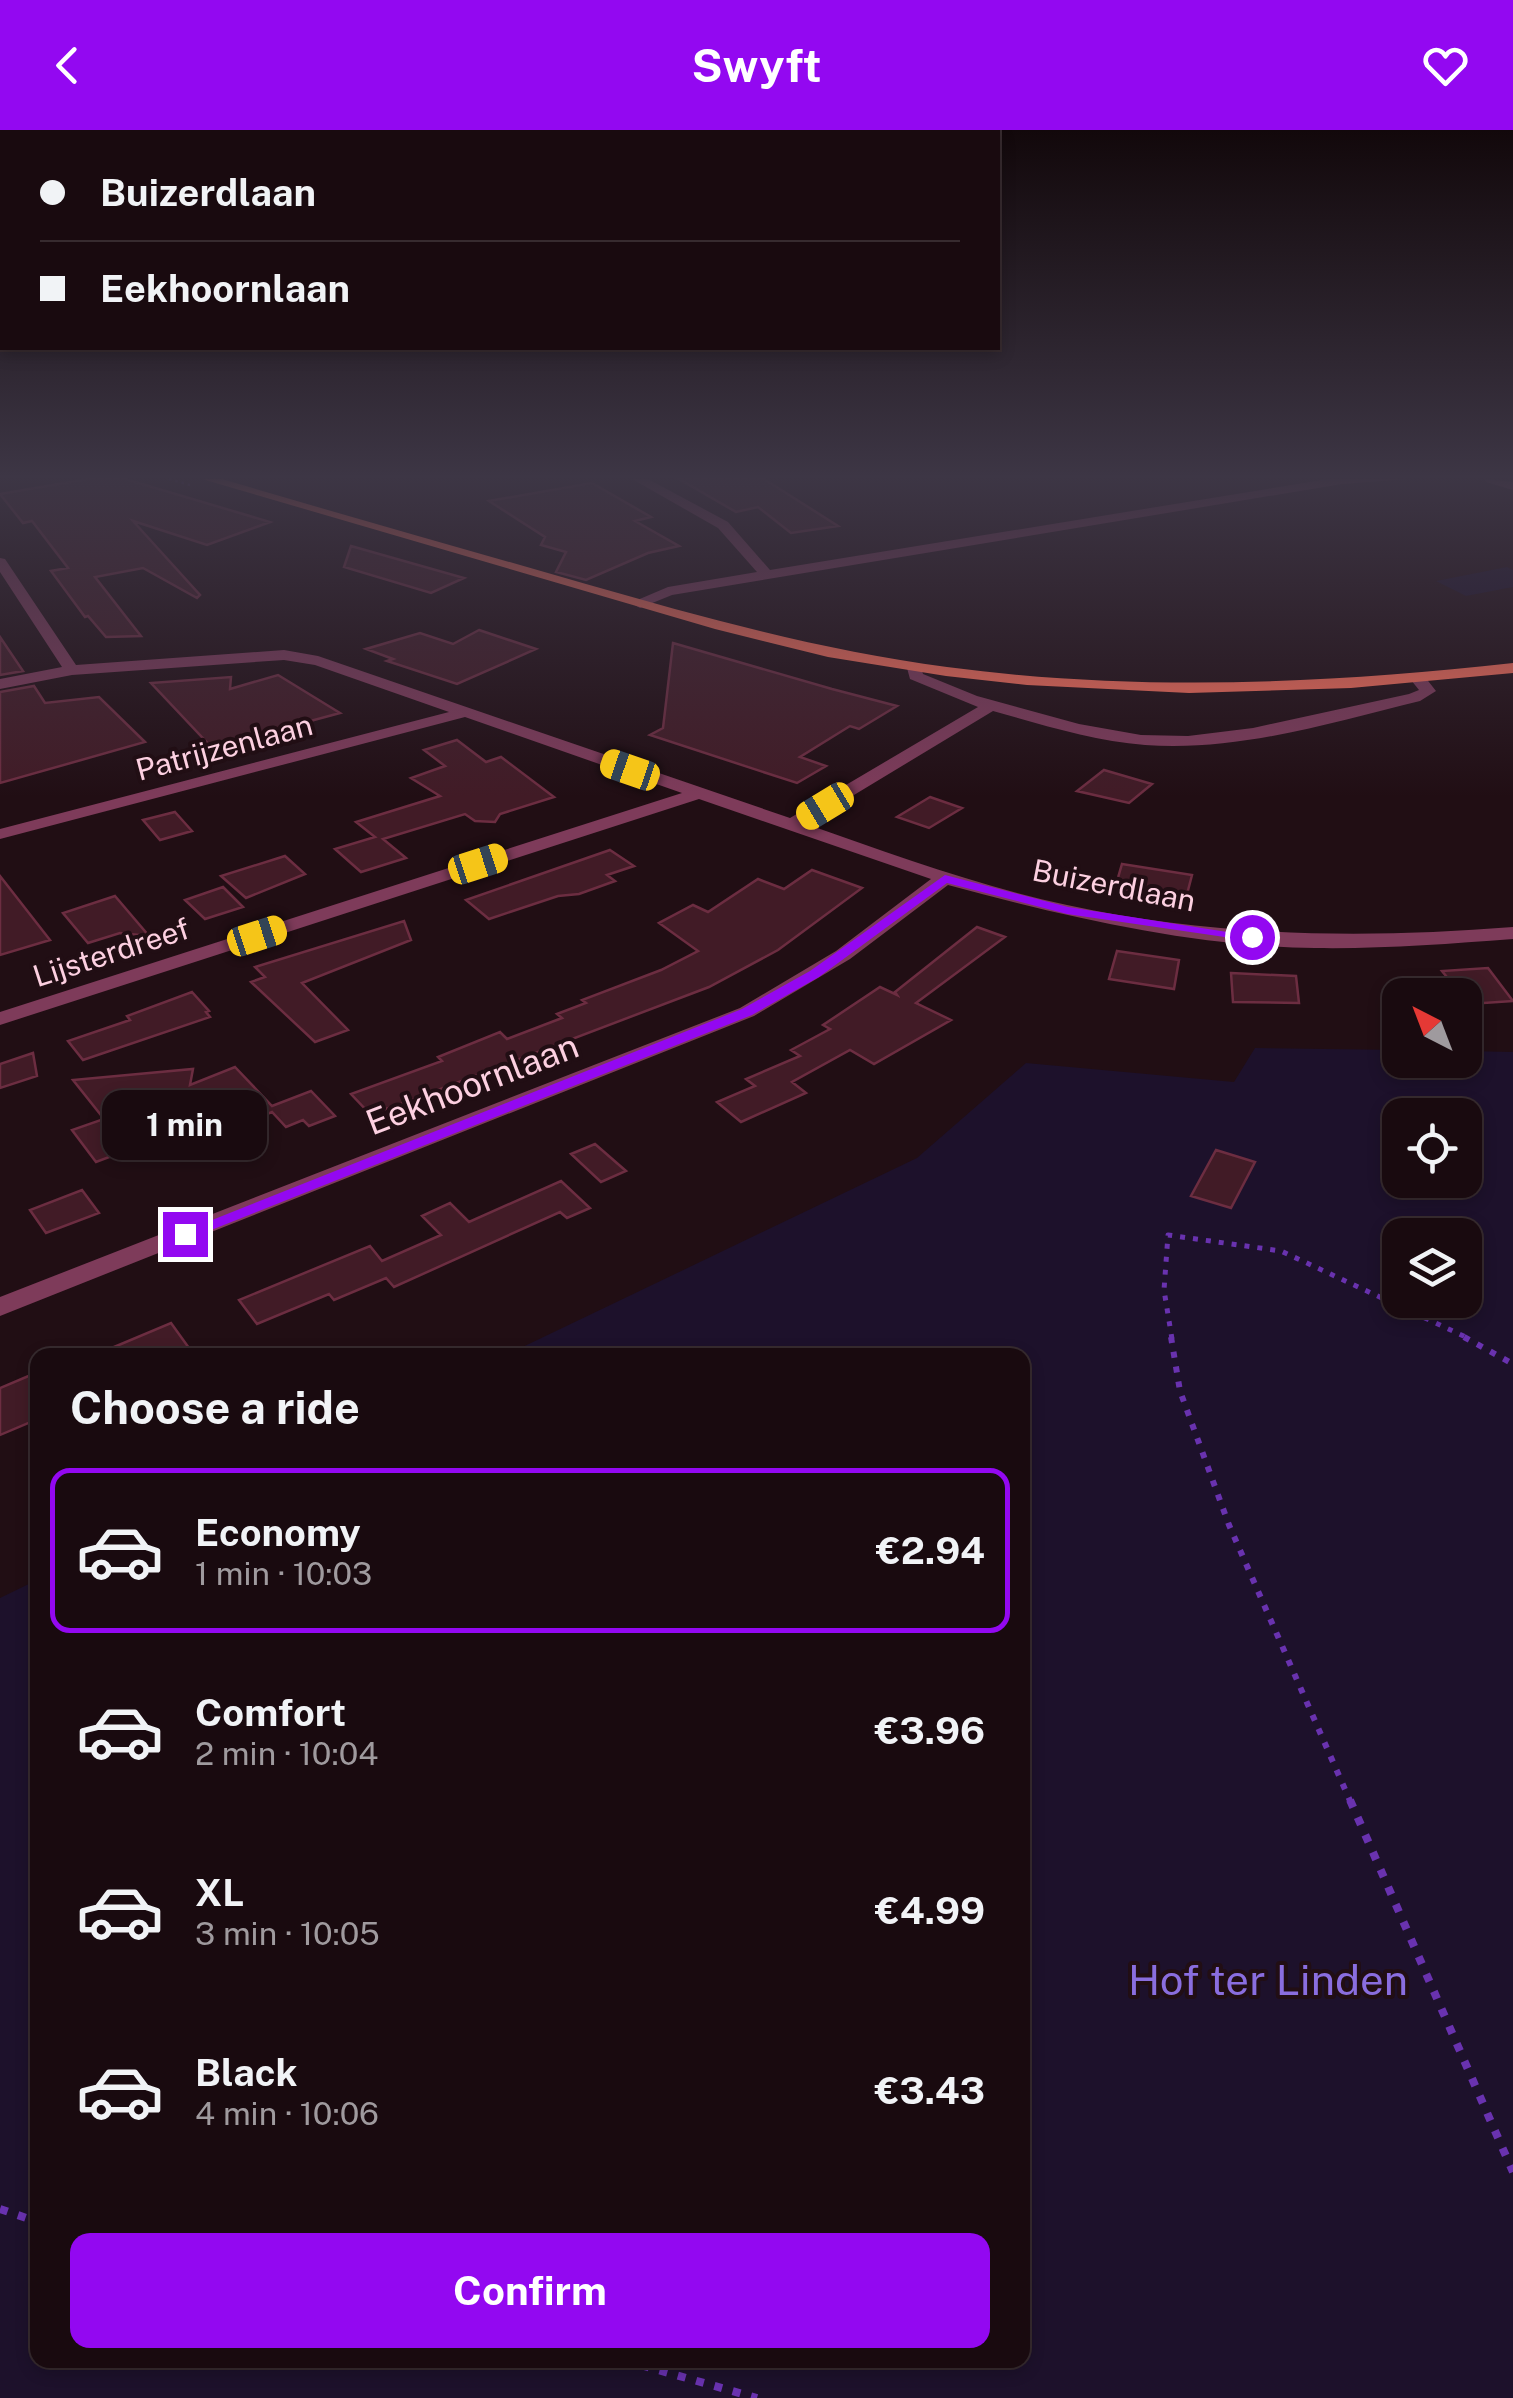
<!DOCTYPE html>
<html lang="en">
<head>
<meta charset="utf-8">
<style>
  :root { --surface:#190a0f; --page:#221318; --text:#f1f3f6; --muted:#9f9a9e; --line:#372b2f; --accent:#9308f1 }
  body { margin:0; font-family:"Public Sans",sans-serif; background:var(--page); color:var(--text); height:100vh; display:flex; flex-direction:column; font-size:38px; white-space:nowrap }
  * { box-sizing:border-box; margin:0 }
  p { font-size:32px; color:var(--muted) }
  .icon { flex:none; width:55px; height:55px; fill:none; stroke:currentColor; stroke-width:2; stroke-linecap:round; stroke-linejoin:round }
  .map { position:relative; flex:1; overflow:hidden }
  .panel { position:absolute; left:30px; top:1218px; width:1000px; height:1020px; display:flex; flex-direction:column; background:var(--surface); border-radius:20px; box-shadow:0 5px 15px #0003,0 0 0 2px var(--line) }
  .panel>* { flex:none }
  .guide { position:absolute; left:0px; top:0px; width:1000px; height:220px; box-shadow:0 5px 15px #0003,0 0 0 2px var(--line); display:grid; align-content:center; height:220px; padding:0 40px; background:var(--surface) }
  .needle { width:65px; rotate:318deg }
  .controls { position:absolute; left:1382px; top:848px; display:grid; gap:20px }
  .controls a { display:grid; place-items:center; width:100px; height:100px; border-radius:20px; background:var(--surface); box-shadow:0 5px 15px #0003,0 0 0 2px var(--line); font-size:50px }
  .end { position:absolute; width:45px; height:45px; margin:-22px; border:12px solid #9308f1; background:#fff; box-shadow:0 0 0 5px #fff }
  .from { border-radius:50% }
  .bubble { position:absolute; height:70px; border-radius:20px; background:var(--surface); box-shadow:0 5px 15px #0003,0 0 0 2px var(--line); font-size:32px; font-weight:700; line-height:70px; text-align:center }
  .car { position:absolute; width:30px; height:60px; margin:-30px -15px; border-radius:12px; box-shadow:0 0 8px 2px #0007; background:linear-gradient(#f5c518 24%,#345 0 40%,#f5c518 0 76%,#345 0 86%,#f5c518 0) }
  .guide b { display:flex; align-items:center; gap:35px; height:95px; font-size:38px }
  .guide b+b { border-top:2px solid var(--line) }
  .guide i { width:25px; height:25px; background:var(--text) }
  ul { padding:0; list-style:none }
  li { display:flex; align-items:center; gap:30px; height:165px; margin:0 20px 15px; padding:0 20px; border:5px solid transparent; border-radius:20px }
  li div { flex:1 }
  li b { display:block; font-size:38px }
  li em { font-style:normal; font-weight:700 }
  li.on { border-color:var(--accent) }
  li>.icon { width:90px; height:90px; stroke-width:1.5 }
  h2 { padding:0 40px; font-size:45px; line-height:120px }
  .button { display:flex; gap:20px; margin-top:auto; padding:20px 40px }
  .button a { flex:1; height:115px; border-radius:20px; background:var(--accent); color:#fff; font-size:40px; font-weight:700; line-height:115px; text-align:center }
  header { display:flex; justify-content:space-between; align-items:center; height:130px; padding:0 40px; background:var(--accent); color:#fff; font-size:45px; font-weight:700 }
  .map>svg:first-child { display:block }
  .green { fill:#1d112b; fill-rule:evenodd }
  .building { fill:#411b26; stroke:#6c2d41; stroke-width:2.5 }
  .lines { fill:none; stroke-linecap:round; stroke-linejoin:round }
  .path-far3 { stroke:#6932af; stroke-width:2.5; stroke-dasharray:2.5 4; stroke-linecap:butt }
  .path-far2 { stroke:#6932af; stroke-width:5; stroke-dasharray:5 8; stroke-linecap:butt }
  .path-far1 { stroke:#6932af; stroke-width:6; stroke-dasharray:6 9; stroke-linecap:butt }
  .path { stroke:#6932af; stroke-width:8; stroke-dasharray:8 11; stroke-linecap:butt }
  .minor { fill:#7e3b5a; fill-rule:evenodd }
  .major { fill:#f96e5a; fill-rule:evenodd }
  .route { fill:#9308f1 }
  .labels { text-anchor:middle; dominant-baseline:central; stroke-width:8; stroke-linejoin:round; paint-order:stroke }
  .far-street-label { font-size:30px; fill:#fdd0e1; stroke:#210e14 }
  .street-label { font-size:35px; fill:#fdd0e1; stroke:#210e14 }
  .near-park-label { font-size:42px; fill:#8a6edf; stroke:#210e14 }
</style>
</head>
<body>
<header><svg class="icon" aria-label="back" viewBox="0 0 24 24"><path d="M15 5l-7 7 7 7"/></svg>Swyft<svg class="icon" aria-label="heart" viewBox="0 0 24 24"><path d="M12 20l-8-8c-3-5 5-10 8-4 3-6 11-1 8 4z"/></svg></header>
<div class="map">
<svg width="1513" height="2268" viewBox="0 0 1513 2268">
  <rect width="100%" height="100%" fill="#210e14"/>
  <!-- green -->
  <path class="green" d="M1507,437L1513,440V457L1466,466L1436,451Z
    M1255,918L1400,920V930H1465V921L1513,922V2268H0V1468L37,1450L38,2230H1022V1225H506L917,1028L1026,933L1234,952ZM1400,985H1465V1050H1400ZM1400,1105H1465V1170H1400Z"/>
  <!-- building -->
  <path class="building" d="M88,349H125L270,392L207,415L133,391L200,465L197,468L143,438L95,447L141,506L106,507L88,486L85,487L51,441L68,438L32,391L23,393L0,364Z
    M679,349H764L838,396L791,403L758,377L736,382Z
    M592,353L651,387L635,391L679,416L648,423L586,450L556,442L566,422L541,415L545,407L489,371Z
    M351,416L464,448L431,463L344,437Z
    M479,500L536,519L457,554L387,531L393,529L366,519L420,503L453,514Z
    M0,507L23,541L0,545Z
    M673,513L832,559L897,576L859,599L850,596L800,627L826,636L797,653L650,605L663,598Z
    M278,545L340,583L240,610L245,615L217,623L151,553L231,547L230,559Z
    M34,556L45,573L99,567L145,612L0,653V562Z
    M457,610L486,632L501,627L554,667L500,684L495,692L475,691L465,684L383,709L406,728L361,742L335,719L375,707L356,692L440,666L411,648L445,636L424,620Z
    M1104,640L1152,654L1129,673L1077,661Z
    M930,667L962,678L929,698L897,687Z
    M175,682L192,701L160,710L143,690Z
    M610,720L634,736L607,745L615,751L579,764L558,766L489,789L466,770Z
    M285,726L305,744L246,768L221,746Z
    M1122,734L1192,745L1186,768L1115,758Z
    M812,740L862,758L778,820L709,857L401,974L370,984L351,964L442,931L438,927L500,902L507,909L562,888L557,884L586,873L582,870L661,840L698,821L659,793L693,775L708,782L758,749L784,759Z
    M0,746L50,810L0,825Z
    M223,757L243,777L205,789L185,770Z
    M115,766L149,806L120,803L88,813L63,783Z
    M404,791L411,810L302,853L348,900L315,912L251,852L265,847L255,837Z
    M977,797L1005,807L916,873L951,890L874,934L850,920L792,952L806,963L741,992L717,972L755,956L746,949L800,926L791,920L830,899L823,895L880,857L897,865L895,862Z
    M1117,821L1179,830L1174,859L1109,849Z
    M1488,838L1513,871L1469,874L1442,841Z
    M1231,843L1296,846L1299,873L1233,872Z
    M192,862L209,881L206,882L210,887L83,930L68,911L130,890L127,886Z
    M33,923L37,946L0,958V934Z
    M235,937L272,976L311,961L335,986L309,996L303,990L286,997L272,982L201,1010L183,990L140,1009L144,1014L96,1032L72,1000L104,989L73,950L193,939L190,955Z
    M595,1014L626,1041L601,1052L571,1024Z
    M1216,1020L1255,1032L1231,1078L1191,1066Z
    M561,1051L590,1078L567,1088L560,1082L394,1157L386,1148L334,1170L329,1164L257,1194L239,1170L370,1116L382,1131L441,1105L422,1086L450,1073L469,1092Z
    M82,1060L99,1083L46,1103L30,1080Z
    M171,1193L194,1225H95Z
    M38,1242V1289L0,1305V1258Z"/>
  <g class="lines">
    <!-- path-far3 -->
    <path class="path-far3" d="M169,349L190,355"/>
    <!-- path-far2 -->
    <path class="path-far2" d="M1172,1209L1164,1160L1168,1105L1281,1121L1470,1209"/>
    <!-- path-far1 -->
    <path class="path-far1" d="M1171,1207L1180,1261L1229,1395L1351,1673
      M1464,1207L1513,1234"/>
    <!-- path -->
    <path class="path" d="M1350,1670L1513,2042
      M0,2079L38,2092
      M623,2230L757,2268"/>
    <!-- minor -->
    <path class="minor" d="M632,349H648L728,392L770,440L1328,349H1407L1342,354L672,465L640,478L633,474L635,471L668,457L757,442L718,398Z
      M1484,349L1513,352V360L1486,352Z
      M0,428L5,429L76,535L284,520L318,526L790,688L978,577L910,549L907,538L915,533L920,535L923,544L977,566L1079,594L1141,605L1188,606L1253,598L1409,564L1419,560L1411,550L1413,547H1425L1436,561L1420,571C1331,593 1236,622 1145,615C1093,611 1043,595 993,581L806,694C892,724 978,756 1067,775C1215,807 1363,809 1513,797V809C1447,814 1381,819 1315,818C1191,816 1067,787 948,755L850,829L754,886L0,1186V1167L740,878L836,821L931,749L699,669L0,895V882L682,663L465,587L0,709V699L449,582L315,535L284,530L72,545L0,559V549L62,537L0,442Z"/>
    <!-- major -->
    <path class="major" d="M202,349H222C343,385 465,419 586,454C705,488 824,521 947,537C1136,562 1324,554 1513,533V543L1351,558L1189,563L1027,555L946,546L828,527L715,499Z"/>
  </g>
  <!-- sky -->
  <linearGradient id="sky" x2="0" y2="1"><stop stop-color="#12080b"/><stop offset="0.52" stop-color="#3d3645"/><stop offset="1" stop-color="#3d3645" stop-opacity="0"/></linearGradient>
  <rect width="1513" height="667" fill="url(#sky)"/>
  <!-- route -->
  <path class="route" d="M945,745L1068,777L1259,807L1252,811L1067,784L947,753L819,847L752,885L191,1108L177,1104L742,879L810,841Z"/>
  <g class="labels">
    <!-- far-street labels -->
    <g class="far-street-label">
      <text transform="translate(224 617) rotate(-15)">Patrijzenlaan</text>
      <text transform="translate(1114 755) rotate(11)">Buizerdlaan</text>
      <text transform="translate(111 822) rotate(-18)">Lijsterdreef</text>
    </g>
    <!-- street labels -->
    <g class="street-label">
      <text transform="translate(472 954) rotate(-21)">Eekhoornlaan</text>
    </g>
    <!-- near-park labels -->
    <g class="near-park-label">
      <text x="1268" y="1849">Hof ter Linden</text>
    </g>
  </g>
</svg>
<div class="controls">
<a><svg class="needle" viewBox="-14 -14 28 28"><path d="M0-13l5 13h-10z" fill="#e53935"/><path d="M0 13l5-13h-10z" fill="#9f9a9e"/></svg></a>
<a><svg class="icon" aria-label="locate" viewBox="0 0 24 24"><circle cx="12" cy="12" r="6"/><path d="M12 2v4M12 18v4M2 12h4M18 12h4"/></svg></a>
<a><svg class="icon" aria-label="layers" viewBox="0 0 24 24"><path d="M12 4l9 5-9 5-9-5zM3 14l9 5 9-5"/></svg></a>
</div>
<i class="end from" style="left:1252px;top:807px"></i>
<i class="end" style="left:185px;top:1104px"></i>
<div class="bubble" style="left:102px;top:960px;width:165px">1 min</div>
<i class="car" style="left:630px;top:640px;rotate:289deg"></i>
<i class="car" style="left:825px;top:676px;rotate:239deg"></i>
<i class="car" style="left:478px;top:734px;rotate:72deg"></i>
<i class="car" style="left:257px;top:806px;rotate:72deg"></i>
<div class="guide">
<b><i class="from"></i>Buizerdlaan</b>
<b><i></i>Eekhoornlaan</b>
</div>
<section class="panel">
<h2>Choose a ride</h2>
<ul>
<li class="on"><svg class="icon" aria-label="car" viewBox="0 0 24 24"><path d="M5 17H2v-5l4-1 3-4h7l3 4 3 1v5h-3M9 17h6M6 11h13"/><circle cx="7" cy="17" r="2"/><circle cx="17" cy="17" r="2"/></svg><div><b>Economy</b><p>1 min · 10:03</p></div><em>€2.94</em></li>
<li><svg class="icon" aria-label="car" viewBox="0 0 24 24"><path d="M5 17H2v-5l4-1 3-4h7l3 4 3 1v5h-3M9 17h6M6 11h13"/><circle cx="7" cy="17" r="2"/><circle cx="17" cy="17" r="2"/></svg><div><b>Comfort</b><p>2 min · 10:04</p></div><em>€3.96</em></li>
<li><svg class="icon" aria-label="car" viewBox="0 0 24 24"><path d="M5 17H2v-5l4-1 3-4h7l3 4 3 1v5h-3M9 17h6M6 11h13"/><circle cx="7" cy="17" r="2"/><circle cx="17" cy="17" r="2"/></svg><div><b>XL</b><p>3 min · 10:05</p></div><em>€4.99</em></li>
<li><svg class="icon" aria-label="car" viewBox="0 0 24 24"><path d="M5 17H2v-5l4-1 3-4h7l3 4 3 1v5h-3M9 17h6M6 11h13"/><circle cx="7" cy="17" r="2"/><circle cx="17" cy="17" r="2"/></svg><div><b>Black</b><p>4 min · 10:06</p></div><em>€3.43</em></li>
</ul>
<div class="button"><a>Confirm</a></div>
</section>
</div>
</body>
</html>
